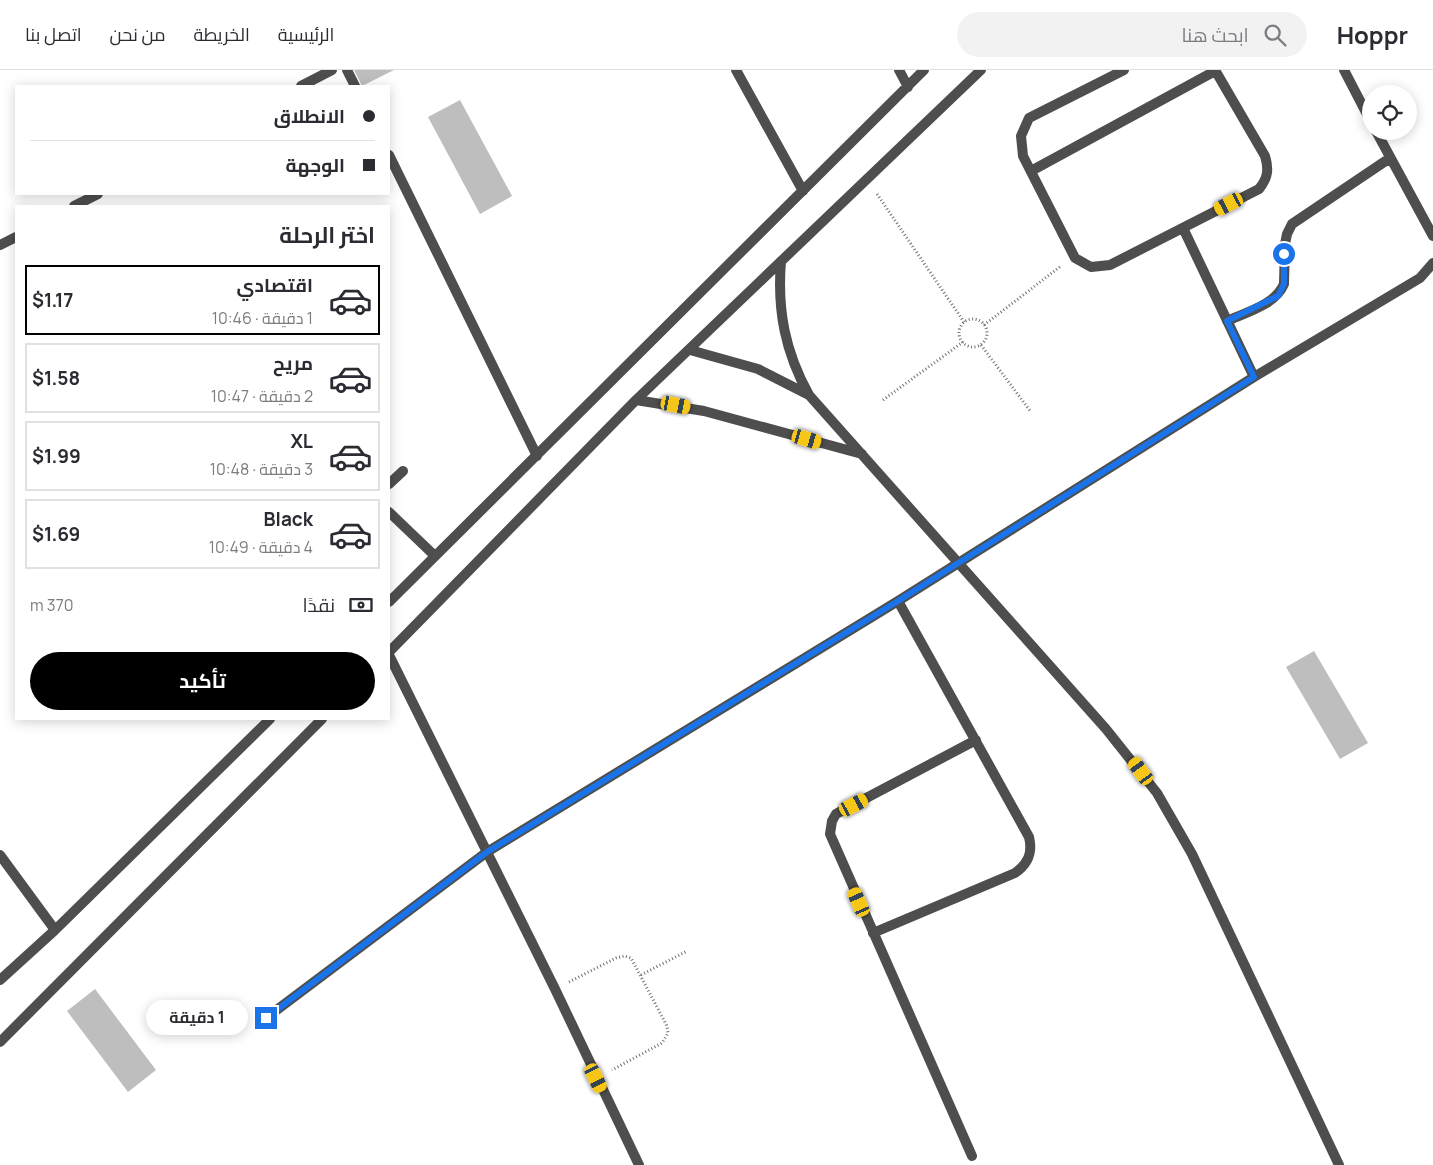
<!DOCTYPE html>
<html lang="ar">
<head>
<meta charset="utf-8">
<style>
  :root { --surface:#fff; --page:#f2f2f3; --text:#2b2b33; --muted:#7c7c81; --line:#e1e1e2; --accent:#000 }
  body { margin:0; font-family:Manrope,Cairo,sans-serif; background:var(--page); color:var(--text); direction:rtl; height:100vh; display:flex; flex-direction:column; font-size:19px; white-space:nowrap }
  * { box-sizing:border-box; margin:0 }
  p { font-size:16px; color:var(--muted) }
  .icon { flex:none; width:28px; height:28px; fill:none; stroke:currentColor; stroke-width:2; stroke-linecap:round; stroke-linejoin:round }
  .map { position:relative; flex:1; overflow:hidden; direction:ltr }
  .panel { position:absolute; left:15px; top:135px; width:375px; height:515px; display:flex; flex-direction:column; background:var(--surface); border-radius:0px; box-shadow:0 2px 12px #0003; direction:rtl }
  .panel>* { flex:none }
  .hud { position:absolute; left:15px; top:15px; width:375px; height:110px; border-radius:0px; box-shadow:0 2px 12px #0003; direction:rtl; display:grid; align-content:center; height:110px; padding:0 15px; background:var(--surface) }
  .buttons { position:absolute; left:1362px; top:15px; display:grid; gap:10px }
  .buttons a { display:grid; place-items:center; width:55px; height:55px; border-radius:50%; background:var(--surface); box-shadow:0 2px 12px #0003; font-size:25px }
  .end { position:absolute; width:22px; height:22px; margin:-11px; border:6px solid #1a73e8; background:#fff; box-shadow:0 0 0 2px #fff }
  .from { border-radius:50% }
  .bubble { position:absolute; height:35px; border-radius:18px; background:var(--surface); box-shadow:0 2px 12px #0003; font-size:16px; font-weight:700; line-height:35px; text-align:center; direction:rtl }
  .car { position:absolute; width:15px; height:30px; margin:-15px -8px; border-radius:6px; box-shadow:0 0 4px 1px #0007; background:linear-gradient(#f5c518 24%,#345 0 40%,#f5c518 0 76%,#345 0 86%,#f5c518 0) }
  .hud b { display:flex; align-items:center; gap:18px; height:48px; font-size:19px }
  .hud b+b { border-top:1px solid var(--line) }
  .hud i { width:12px; height:12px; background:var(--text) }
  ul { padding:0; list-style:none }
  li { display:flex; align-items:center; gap:15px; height:70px; margin:0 10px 8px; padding:0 5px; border:2px solid var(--line); border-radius:0px }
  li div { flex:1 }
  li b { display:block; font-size:19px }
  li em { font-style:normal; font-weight:700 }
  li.active { border-color:var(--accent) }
  li>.icon { width:45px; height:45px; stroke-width:1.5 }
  h2 { padding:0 15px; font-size:22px; line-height:60px }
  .pay { display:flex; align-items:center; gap:12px; height:55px; padding:0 15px; font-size:19px }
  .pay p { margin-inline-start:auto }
  .primary-button { display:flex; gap:10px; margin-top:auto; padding:10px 15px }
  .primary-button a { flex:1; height:58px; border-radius:30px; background:var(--accent); color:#fff; font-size:20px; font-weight:700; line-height:58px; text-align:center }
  header { display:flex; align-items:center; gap:30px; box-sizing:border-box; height:70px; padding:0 25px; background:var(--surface); border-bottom:1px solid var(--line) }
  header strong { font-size:24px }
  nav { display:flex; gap:28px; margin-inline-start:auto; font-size:18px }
  .search { width:350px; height:45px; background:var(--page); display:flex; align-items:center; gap:12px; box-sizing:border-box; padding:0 18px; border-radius:28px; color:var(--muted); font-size:19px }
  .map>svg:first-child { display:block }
  .building { fill:#bebebe }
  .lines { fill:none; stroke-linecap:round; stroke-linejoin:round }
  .path { stroke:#707070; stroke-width:3; stroke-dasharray:1 2.5; stroke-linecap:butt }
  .service { stroke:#4e4e4e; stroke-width:10 }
  .route { stroke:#1a73e8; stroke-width:6 }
</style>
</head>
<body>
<header>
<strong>Hoppr</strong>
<div class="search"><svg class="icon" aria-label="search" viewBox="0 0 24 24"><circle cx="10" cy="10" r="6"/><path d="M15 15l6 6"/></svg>ابحث هنا</div>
<nav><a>الرئيسية</a><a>الخريطة</a><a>من نحن</a><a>اتصل بنا</a></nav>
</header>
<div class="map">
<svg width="1433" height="1095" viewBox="0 0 1433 1095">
  <rect width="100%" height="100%" fill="#fff"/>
  <!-- building -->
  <path class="building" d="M354,0H394L362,16Z
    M460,30L512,126L480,144L428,47Z
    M1314,581L1368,673L1340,689L1286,597Z
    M95,919L156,1000L128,1022L67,941Z"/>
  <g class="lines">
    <!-- path -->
    <path class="path" d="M877,124L964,252
      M959 263a14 14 0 1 1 28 0a14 14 0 1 1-28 0Z
      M984,255L1061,196
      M981,275L1031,342
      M883,330L963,272
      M641,905L687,881
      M569,912L616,888L624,886L631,888L667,956L668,963L662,973L612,1000"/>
    <!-- service -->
    <path class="service" d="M347,0L355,16
      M736,0L803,121
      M899,0L908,17
      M1124,0L1029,48L1021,66L1023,86L1075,188L1091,197L1110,195L1259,119C1268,108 1269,99 1265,86L1215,0
      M1344,0L1371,52
      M301,16L332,0
      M1376,61L1433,166
      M389,85L537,386
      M1031,101L1215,1
      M74,136L98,124
      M1183,158L1254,307
      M0,175L16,167
      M781,191C777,240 785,282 809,325L1106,659L1157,723L1192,784L1339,1095
      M1227,251C1247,242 1275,235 1284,214L1285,174L1287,164L1292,154L1390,88
      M690,280L758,299L809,325
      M636,330L704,341L862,384
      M389,414L403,401
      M389,442L435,486
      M389,532L924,0
      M389,582L636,330L981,0
      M389,585L555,919L639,1095
      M0,785L55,860
      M873,863L1015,803C1028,794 1033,783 1029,767L898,531
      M0,910L55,860L270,649
      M266,948L487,782L898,531L1254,307L1420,208L1433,193
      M0,972L322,649
      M972,1086L830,764L832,751L836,744L976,670"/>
  </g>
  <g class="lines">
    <!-- route -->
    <path class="route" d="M266,948L487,782L898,531L1254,307L1227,251L1278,226L1284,214V184"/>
  </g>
</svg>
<div class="buttons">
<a><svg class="icon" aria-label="locate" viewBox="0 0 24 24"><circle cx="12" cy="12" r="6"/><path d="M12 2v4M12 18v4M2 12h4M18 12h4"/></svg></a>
</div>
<i class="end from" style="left:1284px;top:184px"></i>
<i class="end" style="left:266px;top:948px"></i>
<div class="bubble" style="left:146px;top:930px;width:102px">1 دقيقة</div>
<i class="car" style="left:1229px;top:134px;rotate:243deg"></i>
<i class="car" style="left:676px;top:335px;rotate:101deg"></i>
<i class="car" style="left:807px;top:369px;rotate:106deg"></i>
<i class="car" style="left:1141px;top:701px;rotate:324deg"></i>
<i class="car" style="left:854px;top:735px;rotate:62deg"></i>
<i class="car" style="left:859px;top:832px;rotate:336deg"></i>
<i class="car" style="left:596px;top:1008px;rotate:154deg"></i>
<div class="hud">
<b><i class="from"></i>الانطلاق</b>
<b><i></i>الوجهة</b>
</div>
<section class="panel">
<h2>اختر الرحلة</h2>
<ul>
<li class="active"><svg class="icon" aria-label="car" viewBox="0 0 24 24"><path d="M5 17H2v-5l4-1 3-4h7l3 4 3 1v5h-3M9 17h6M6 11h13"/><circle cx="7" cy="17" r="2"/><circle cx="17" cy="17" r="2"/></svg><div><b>اقتصادي</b><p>1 دقيقة · 10:46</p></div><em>$1.17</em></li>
<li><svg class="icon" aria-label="car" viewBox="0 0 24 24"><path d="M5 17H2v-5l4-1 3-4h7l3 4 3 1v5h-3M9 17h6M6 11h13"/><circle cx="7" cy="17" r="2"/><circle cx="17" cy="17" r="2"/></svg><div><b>مريح</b><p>2 دقيقة · 10:47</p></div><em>$1.58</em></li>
<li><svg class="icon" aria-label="car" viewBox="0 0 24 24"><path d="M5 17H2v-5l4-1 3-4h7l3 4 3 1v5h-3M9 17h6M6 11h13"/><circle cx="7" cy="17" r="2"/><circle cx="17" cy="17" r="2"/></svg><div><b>XL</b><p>3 دقيقة · 10:48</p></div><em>$1.99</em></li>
<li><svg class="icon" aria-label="car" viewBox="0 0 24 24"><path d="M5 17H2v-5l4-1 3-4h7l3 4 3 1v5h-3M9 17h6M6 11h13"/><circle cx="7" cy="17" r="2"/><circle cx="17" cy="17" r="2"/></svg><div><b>Black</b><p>4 دقيقة · 10:49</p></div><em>$1.69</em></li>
</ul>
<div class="pay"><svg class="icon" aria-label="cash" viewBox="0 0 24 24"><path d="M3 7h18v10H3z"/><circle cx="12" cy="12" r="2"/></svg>نقدًا<p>370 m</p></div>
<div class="primary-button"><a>تأكيد</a></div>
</section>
</div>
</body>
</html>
